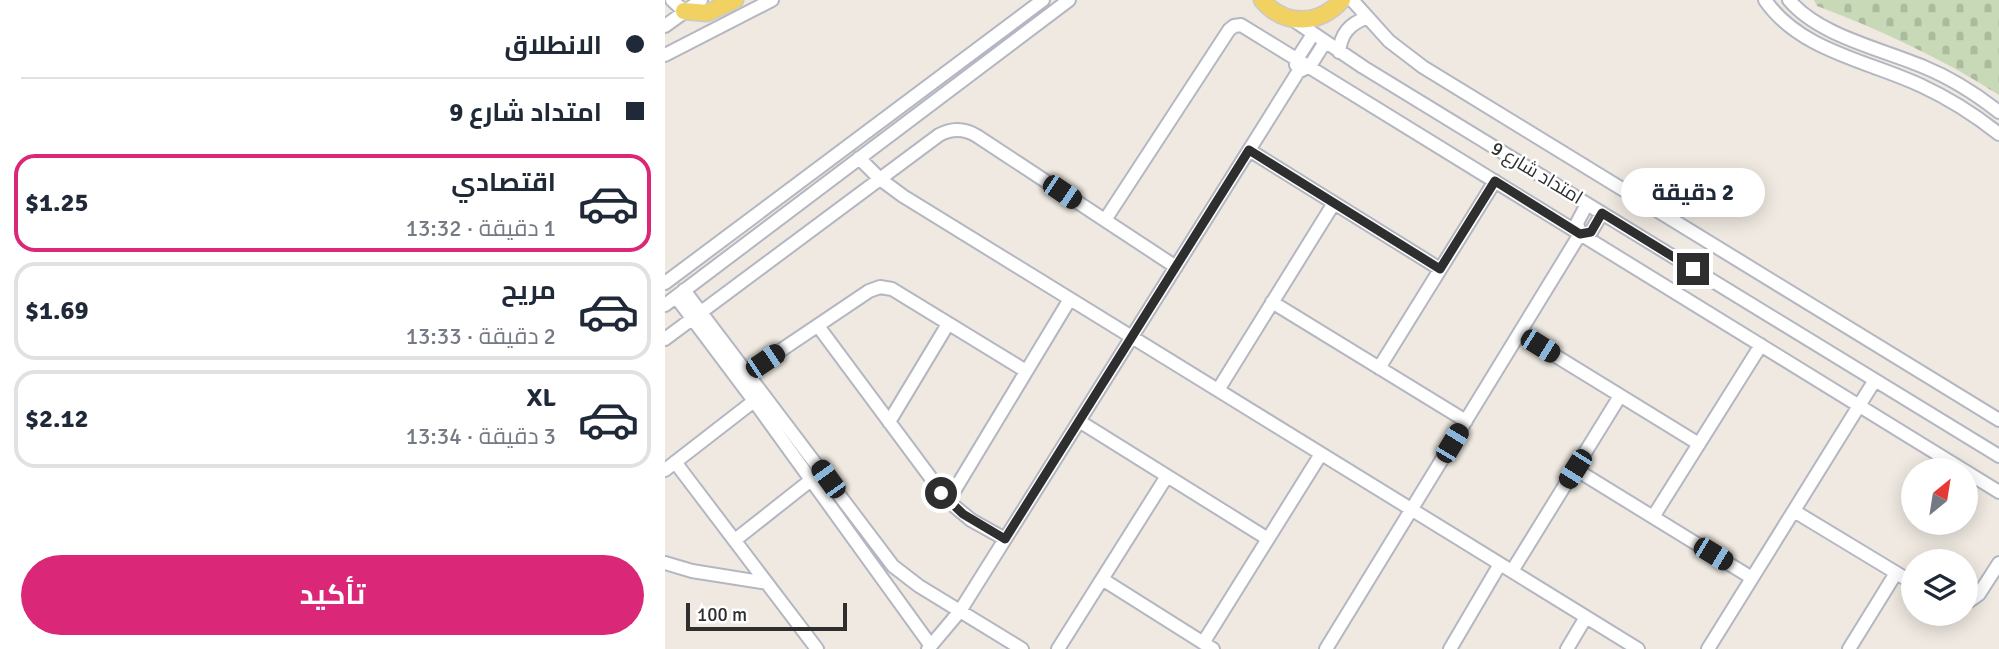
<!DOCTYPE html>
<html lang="ar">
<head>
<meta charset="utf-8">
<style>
  :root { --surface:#fff; --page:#f2f2f3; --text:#1f2937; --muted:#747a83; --line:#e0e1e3; --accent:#db2777 }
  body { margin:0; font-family:Signika,Cairo,sans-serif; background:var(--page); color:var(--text); direction:rtl; height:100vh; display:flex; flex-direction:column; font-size:26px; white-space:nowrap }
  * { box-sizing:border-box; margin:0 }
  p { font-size:23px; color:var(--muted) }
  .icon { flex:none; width:38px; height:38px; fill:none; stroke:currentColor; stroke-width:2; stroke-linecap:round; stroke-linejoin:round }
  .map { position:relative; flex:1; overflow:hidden; direction:ltr }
  .drawer { display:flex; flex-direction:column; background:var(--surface); width:665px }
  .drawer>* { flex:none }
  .guide { display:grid; align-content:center; height:154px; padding:0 21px; background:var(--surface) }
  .needle { width:46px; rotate:30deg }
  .fabs { position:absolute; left:1236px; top:458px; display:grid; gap:14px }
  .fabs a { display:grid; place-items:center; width:77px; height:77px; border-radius:50%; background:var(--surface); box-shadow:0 4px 18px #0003; font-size:35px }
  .scale { position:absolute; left:21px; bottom:18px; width:161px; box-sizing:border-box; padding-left:7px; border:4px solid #2e2e2e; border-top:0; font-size:19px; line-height:24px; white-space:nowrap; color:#2e2e2e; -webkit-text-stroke:5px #fff; paint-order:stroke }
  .end { position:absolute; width:32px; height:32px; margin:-16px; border:9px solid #2e2e2e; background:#fff; box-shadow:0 0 0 4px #fff }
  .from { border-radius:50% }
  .bubble { position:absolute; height:49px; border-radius:24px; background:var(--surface); box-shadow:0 4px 18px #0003; font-size:23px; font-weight:700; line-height:49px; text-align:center; direction:rtl }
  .car { position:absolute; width:21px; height:42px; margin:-21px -10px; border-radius:9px; box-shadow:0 0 5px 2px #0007; background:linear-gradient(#222 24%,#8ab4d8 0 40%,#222 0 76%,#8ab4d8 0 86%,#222 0) }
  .guide b { display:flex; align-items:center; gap:24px; height:66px; font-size:26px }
  .guide b+b { border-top:2px solid var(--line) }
  .guide i { width:18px; height:18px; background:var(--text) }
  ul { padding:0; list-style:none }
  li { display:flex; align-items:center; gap:21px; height:98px; margin:0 14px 10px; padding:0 7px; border:4px solid var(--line); border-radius:21px }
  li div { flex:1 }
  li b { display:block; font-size:26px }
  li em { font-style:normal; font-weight:700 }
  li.current { border-color:var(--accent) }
  li>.icon { width:63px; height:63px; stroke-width:1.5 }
  .button { display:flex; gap:14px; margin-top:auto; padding:14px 21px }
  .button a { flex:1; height:80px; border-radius:42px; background:var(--accent); color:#fff; font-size:28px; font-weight:700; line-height:80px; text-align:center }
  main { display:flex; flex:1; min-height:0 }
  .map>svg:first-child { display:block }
  .cemetery { fill:url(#cemetery-stones) }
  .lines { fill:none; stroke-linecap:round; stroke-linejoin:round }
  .minor-casing { stroke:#b4b7c1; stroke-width:16 }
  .major-casing { stroke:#c9c9c9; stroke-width:19 }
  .minor { stroke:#fff; stroke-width:12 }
  .major { stroke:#f2d163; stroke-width:16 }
  .route { stroke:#2e2e2e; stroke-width:9 }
  .labels { text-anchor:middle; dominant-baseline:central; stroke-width:5; stroke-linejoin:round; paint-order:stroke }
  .street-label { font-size:19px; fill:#2e2e2e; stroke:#fff }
</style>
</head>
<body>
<main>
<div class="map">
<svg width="1334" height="649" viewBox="0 0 1334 649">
  <defs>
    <pattern id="cemetery-stones" width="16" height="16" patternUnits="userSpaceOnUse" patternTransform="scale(1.75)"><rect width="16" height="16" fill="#c8d9b8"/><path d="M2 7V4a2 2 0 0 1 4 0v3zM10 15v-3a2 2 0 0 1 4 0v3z" fill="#acbb9e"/></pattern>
  </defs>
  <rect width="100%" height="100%" fill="#efe9e1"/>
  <!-- cemetery -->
  <path class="cemetery" d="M1149,0H1334V95C1276,58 1216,30 1152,6Z"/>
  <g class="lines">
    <!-- minor casing -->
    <g class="minor-casing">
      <path id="minor" d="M7,0L19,11
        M687,0L724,41L758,67L1334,420
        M1100,0C1135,51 1204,61 1257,86C1285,99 1310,115 1334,134
        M1124,0C1154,36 1217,49 1259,67C1286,78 1311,94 1334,112
        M627,19L698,67L1334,456
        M0,26L36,0
        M674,52C676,34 684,24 701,18
        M0,55L107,0
        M631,65L632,59L648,34
        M584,150L775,269
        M194,158L215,179L238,196L973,649
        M440,220L564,30L569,26L576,25L1300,471
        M915,234L926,232L937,213
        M0,283L378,0
        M19,290L228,566L254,586L357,649
        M11,297L89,401L266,646
        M607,302L801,421
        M0,305L404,0
        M153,326L283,501L306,520L340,539
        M855,334L1034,444
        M0,339L274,135C287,128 299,128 312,136L511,267
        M714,368L830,181
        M82,373L204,291L215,287L227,289L361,371
        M553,390L669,203
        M414,421L603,539
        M224,422L283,324
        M10,462L152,649
        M910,469L1087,578
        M0,470L89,401
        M1300,471L1334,492
        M283,501L405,299
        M1129,511L1248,583
        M988,517L1096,345
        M70,540L146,480
        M0,563L27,571L102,583
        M847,571L955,396
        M437,579L548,649
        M1300,604L1314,594L1334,563
        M538,643L656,454
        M263,649L295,611L633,72L645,66L660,42
        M393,649L502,476
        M661,649L915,234L912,223L922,204
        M785,649L835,564
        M902,649L921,617
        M1043,649L1210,380
        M1184,649L1231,573"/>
    </g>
    <!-- major casing -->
    <g class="major-casing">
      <path id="major" d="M597,0C619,26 654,26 677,0
        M19,11L42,13L70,0"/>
    </g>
    <!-- minor -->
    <use href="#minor" class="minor"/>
    <!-- major -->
    <use href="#major" class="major"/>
  </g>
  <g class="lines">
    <!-- route -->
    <path class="route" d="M276,493L298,514L340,539L584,150L775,269L830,181L915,234L926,232L937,213L1028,269"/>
  </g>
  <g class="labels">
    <!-- street labels -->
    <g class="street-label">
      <text transform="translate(872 173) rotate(31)">امتداد شارع 9</text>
    </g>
  </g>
</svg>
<div class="fabs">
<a><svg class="needle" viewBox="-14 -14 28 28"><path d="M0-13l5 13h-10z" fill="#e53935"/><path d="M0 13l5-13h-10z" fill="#747a83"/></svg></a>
<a><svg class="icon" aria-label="layers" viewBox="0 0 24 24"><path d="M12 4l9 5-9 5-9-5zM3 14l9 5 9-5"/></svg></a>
</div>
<div class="scale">100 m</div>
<i class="end from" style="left:276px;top:493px"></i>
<i class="end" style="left:1028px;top:269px"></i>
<div class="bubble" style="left:956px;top:168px;width:144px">2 دقيقة</div>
<i class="car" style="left:397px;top:192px;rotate:124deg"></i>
<i class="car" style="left:875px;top:346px;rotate:122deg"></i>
<i class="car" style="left:100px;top:361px;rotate:56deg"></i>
<i class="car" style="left:787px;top:443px;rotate:31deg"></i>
<i class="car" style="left:910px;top:469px;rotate:212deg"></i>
<i class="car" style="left:163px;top:479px;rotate:324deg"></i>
<i class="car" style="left:1048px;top:554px;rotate:121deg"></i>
</div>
<section class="drawer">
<div class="guide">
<b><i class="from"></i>الانطلاق</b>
<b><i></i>امتداد شارع 9</b>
</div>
<ul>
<li class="current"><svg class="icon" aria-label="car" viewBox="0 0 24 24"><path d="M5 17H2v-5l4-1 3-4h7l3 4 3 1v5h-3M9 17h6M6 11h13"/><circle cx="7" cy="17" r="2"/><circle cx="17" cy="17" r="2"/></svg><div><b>اقتصادي</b><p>1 دقيقة · 13:32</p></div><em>$1.25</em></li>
<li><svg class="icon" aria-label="car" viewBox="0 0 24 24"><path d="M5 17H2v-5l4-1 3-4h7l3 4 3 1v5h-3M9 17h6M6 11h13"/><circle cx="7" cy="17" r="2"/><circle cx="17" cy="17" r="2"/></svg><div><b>مريح</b><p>2 دقيقة · 13:33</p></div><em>$1.69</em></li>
<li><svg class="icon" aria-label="car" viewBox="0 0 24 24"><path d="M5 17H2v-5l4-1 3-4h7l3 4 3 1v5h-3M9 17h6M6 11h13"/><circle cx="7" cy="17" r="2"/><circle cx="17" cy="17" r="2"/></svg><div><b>XL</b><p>3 دقيقة · 13:34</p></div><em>$2.12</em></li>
</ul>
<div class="button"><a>تأكيد</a></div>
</section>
</main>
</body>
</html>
